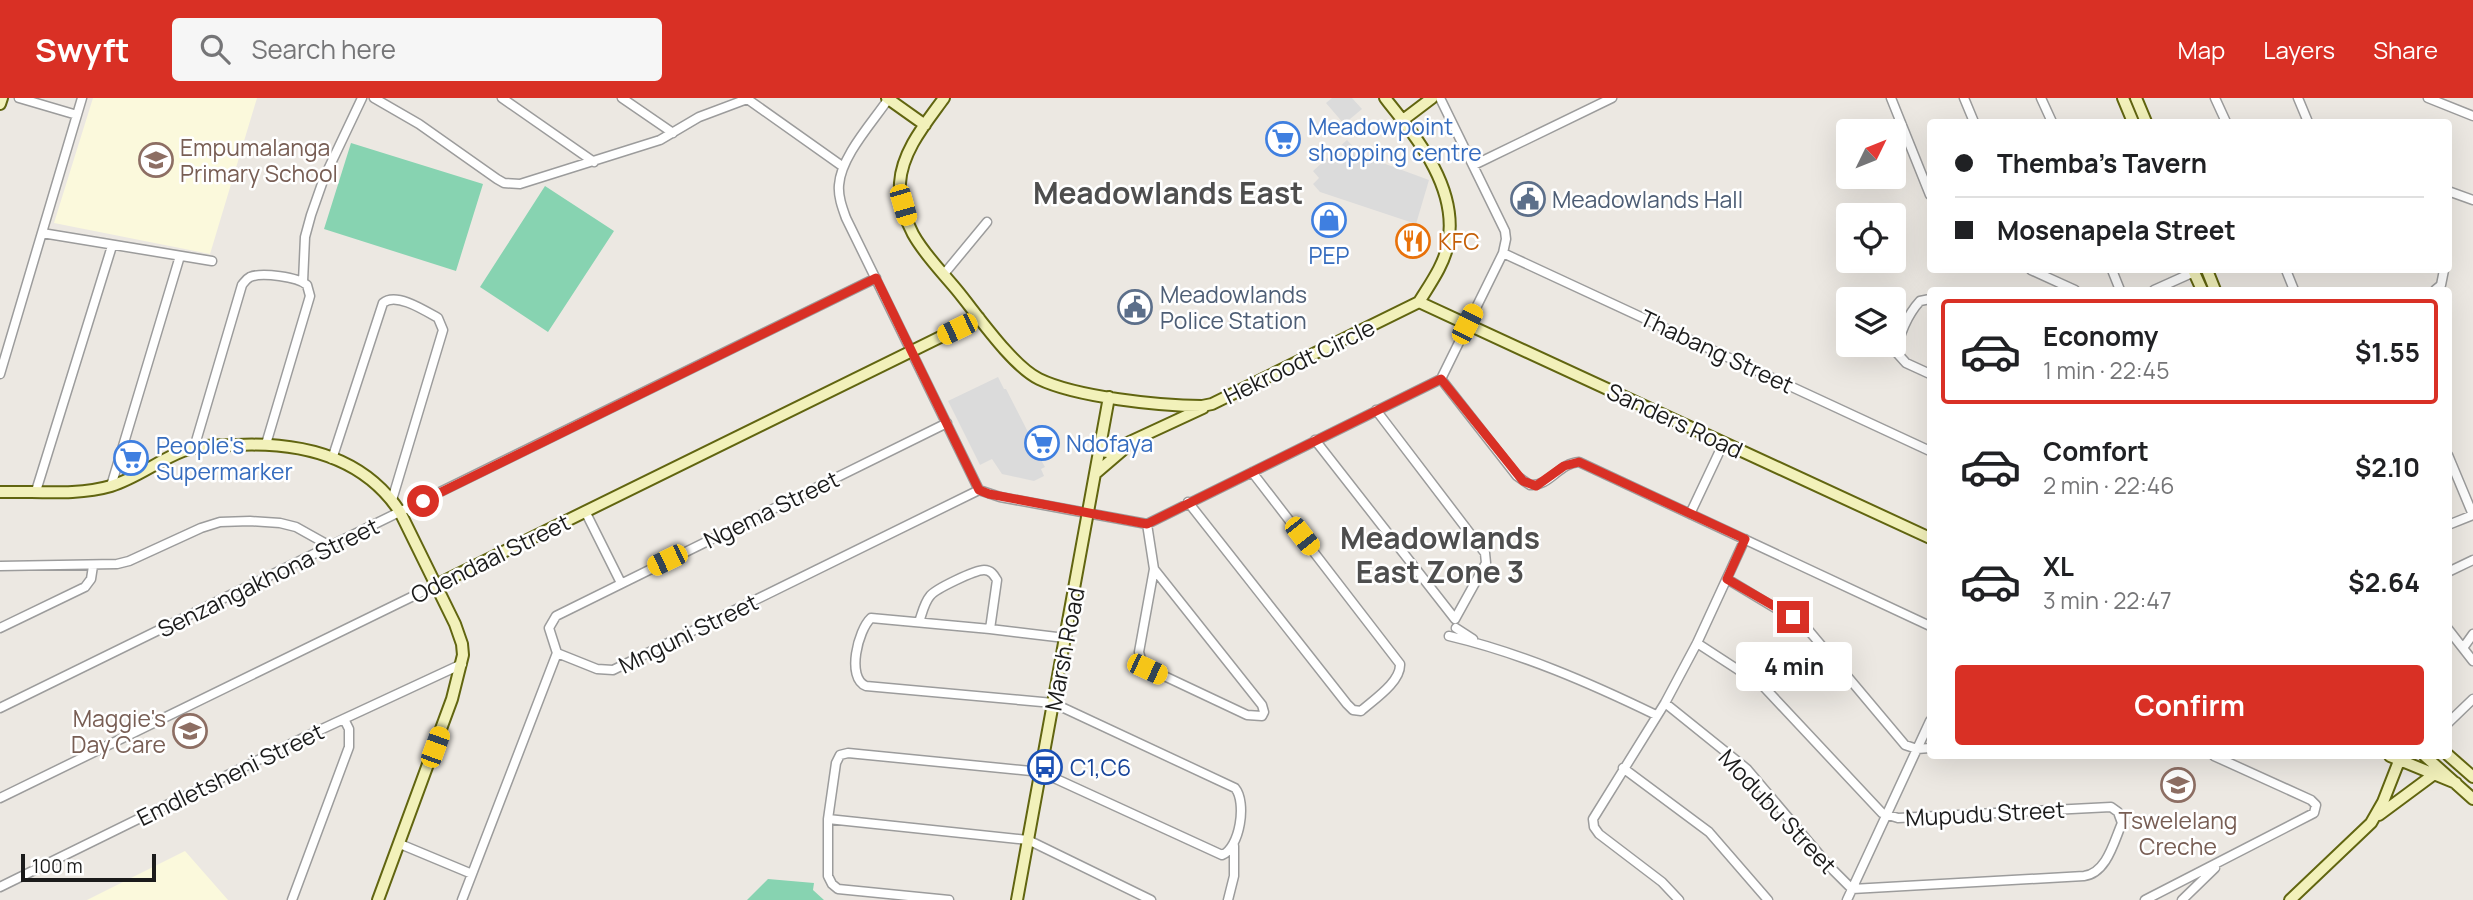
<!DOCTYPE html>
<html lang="en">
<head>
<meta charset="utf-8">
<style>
  :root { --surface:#fff; --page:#f6f6f6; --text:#202124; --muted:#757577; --line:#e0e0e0; --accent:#d93025 }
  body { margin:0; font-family:Manrope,sans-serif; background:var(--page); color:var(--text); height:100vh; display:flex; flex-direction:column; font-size:26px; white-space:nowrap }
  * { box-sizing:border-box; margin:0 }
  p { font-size:23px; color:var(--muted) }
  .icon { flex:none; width:38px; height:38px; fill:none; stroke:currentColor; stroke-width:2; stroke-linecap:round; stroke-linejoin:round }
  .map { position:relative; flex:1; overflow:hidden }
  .drawer { position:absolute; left:1927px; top:189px; width:525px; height:472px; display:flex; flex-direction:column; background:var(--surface); border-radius:7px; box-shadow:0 7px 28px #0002 }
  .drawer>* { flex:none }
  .banner { position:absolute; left:1927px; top:21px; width:525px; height:154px; border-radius:7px; box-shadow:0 7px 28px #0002; display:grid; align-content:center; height:154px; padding:0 28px; background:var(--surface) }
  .needle { width:46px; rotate:47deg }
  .tools { position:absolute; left:1836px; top:21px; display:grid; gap:14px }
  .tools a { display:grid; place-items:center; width:70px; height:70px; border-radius:7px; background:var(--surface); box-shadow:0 7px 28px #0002; font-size:35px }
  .scale { position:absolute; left:21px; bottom:18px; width:135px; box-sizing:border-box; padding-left:7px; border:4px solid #1b1b1b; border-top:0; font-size:19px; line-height:24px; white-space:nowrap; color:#1b1b1b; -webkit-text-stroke:5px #fff; paint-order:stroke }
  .end { position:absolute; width:32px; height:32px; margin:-16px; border:9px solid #d93025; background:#fff; box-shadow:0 0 0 4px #fff }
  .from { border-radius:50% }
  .bubble { position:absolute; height:49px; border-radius:7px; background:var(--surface); box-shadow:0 7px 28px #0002; font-size:23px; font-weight:700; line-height:49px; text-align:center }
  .car { position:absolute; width:21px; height:42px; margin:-21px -10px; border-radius:9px; box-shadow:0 0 5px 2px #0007; background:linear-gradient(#f5c518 24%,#345 0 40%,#f5c518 0 76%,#345 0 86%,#f5c518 0) }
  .banner b { display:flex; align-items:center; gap:24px; height:66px; font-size:26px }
  .banner b+b { border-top:2px solid var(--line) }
  .banner i { width:18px; height:18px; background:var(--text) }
  ul { padding:12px 0 0; list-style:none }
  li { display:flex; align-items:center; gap:21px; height:105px; margin:0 14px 10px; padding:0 14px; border:4px solid transparent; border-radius:7px }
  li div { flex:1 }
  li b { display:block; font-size:26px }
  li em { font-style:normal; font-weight:700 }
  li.on { border-color:var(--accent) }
  li>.icon { width:63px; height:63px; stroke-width:1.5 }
  .cta { display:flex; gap:14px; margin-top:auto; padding:14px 28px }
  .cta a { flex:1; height:80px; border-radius:7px; background:var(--accent); color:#fff; font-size:28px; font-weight:700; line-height:80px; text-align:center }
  header { display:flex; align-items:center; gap:42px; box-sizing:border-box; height:98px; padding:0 35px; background:var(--accent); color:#fff }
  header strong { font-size:33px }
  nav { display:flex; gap:38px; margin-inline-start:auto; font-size:24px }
  .search { width:490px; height:63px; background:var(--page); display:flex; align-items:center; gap:18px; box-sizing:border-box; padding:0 24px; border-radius:7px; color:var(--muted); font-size:26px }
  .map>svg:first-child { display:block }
  .education { fill:#fbf9dc }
  .pitch { fill:#87d3b1 }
  .parking { fill:#dbdbdb }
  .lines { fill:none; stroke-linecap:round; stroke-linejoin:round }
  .street-casing { stroke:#9c9c9c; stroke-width:11 }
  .secondary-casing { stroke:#616510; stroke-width:14 }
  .street { stroke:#fff; stroke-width:8 }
  .secondary { stroke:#f2f1ba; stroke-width:10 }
  .route { stroke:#d93025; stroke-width:9 }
  .labels { text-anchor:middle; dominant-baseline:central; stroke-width:5; stroke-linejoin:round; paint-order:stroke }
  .shop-label { font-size:23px; fill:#366cbe; stroke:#fff; text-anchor:start }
  .education-label { font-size:23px; fill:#785e54; stroke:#fff; text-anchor:start }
  .service-label { font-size:23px; fill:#4e5e75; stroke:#fff; text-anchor:start }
  .food-label { font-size:23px; fill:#c56008; stroke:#fff; text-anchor:start }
  .street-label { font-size:23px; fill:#1b1b1b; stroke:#fff }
  .transit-label { font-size:23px; fill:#164399; stroke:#fff; text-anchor:start }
  .district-label { font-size:30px; font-weight:bold; fill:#4e4e4e; stroke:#fff }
</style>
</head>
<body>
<header>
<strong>Swyft</strong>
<div class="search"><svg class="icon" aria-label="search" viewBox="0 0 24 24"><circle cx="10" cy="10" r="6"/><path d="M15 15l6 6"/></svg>Search here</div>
<nav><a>Map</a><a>Layers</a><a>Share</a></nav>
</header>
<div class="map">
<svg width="2473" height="802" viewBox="0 0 2473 802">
  <rect width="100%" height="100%" fill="#ece8e2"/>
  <!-- education -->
  <path class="education" d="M93,0H257L210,156L54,125Z
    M185,753L228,802H87Z"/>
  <!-- pitch -->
  <path class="pitch" d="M351,45L483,86L456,173L324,131Z
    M545,88L614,133L548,234L480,189Z
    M768,781L814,785L813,792L824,802H747Z"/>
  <!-- parking -->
  <path class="parking" d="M1332,0H1352L1362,11L1344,26L1326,5Z
    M1347,42L1361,57L1429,82L1416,126L1320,94L1313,86L1319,80L1313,73Z
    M998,279L1004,291H1006L1030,338L1028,339L1045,369L1041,371L1044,378L1034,383L1002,376L992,361L980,367L948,303Z"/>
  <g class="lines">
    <!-- street casing -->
    <g class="street-casing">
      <path id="street" d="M19,0L77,17
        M374,0L419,26L497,81L504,85L520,86L660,42L699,19L747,1
        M502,0L594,64
        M622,0L673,35
        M746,0L842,68
        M889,0C873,24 841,58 839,87C838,98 842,109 846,120L979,392L1000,399L1147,426L1441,281L1503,155L1506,141L1505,133L1440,0
        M1891,0L1930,97
        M1964,0L1974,24
        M2041,0L2052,24
        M2215,0L2226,24
        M2298,0L2308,24
        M2428,0L2473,18
        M1474,67L1612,0
        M2448,93L2473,102
        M42,135L212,163
        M1503,155L1930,353
        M2031,172L2075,192
        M2112,172L2120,192
        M2286,172L2294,192
        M944,176L987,124
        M303,184L305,139L311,117L324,80L362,0
        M2154,192L2194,174
        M2435,192L2441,187L2444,172
        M1930,201L1920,203C1908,216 1898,238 1897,255L1906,265L1930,276
        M0,276L82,0
        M1441,281L1517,378L1530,387C1549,389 1559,365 1579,364L1930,528
        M1315,342L1455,521L1486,465L1485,455L1376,312
        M194,350L242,187C245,183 246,181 250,179C262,174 298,179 307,187L310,198L266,346
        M2448,357L2473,417L2448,427
        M332,361L383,205C396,194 424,212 438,220L443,232L392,402
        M111,388L180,158
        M36,393L112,148
        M1188,404L1347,606L1353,612L1361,613C1373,602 1401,584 1400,566L1252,374
        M585,413L621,485
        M1690,416L1724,344
        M1147,426L1154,471L1262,607L1264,614L1262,618L1247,617L1143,568L1139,554L1154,471
        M0,468L117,466L129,463L201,430L220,424L250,423L280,425L296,429L330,448
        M2448,474L2473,462
        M1727,481L1805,528L1905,647L1917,651L1930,650
        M919,524C922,516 924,505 930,498C935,491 975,472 984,472C991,472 994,477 997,482L990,531
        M0,530L85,489L91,481L93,468
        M1456,530L1473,541
        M2448,531L2473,563
        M1449,538C1521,555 1590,585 1656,617
        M2463,550L2473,536
        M557,555L549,530L556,518L947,325
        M557,555L597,571L613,572L979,392
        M1665,605L1747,671L1830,769L1852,791L2084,778C2107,775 2114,743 2122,725L2118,714L2111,709L1898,720L1882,715L1763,588L1697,545
        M0,610L876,180
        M2448,625L2473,601
        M1623,670L1709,734L1768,802
        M0,700L436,487
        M828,721L1028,742L1151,802
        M400,746L472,776
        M0,789L307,638L462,566
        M292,802L349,649V631L344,621
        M462,802L557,555
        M949,802L838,791L832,786L828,778V721L836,665L840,657L848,655L1041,674L1222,757C1240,750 1247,704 1235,690L1053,605L866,588C846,580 858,532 871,520L990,531L1065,540
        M1228,802L1234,778V748
        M1679,802L1662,784L1599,736L1594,729L1593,721L1665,605L1697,545L1745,441
        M1847,802L1930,623
        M2145,802L2314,715L2316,707L2311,702L2214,658
        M2182,802L2215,770"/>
    </g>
    <!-- secondary casing -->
    <g class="secondary-casing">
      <path id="secondary" d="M887,0L925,27
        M944,0C926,25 902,53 900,85C899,102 905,121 913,136C924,156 941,173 956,191C976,215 1012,268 1039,281C1076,299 1160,308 1202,308L1212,306L1419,204C1430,186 1444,167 1448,146C1459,90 1417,40 1385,0
        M2123,0L2133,24
        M2136,0L2146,24
        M0,6L2,0
        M1403,22L1432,0
        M2193,172L2202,192
        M2207,172L2215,192
        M1419,204L1930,440
        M1100,353L1108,354L1203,310
        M1096,375L1124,351
        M0,394C36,393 77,398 111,388C137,380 159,362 183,353C199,347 219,347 236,347C299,344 363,358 400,414L455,526L462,546L463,557L452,601L378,802
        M436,487L979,220
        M2448,657L2473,679
        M2390,658L2456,685
        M2425,658L2473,701
        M2379,717L2433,677
        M1017,802L1109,299
        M2290,802L2371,725L2383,704L2401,658"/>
    </g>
    <!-- street -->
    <use href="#street" class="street"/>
    <!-- secondary -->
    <use href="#secondary" class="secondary"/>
  </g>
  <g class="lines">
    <!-- route -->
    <path class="route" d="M423,403L876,180L979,392L989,396L1147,426L1441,281L1523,383L1536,388L1564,368L1579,364L1745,441L1727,481L1793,519"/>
  </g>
  <!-- icons -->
  <defs>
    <g id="supermarket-ring" transform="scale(1.75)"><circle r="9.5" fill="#fff" stroke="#3f7fe0" stroke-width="1.5"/><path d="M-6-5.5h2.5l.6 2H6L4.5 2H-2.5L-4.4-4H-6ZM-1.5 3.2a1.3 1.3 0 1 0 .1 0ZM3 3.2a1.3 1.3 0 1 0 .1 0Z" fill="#3f7fe0"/></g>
    <g id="school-ring" transform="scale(1.75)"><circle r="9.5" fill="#fff" stroke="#8d6e63" stroke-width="1.5"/><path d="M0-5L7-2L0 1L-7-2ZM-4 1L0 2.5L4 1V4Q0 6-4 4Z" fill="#8d6e63"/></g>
    <g id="civic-ring" transform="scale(1.75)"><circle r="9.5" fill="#fff" stroke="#5c6f8a" stroke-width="1.5"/><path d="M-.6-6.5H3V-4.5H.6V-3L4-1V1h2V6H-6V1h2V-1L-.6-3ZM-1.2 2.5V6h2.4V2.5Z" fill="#5c6f8a"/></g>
    <g id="shop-ring" transform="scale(1.75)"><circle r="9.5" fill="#fff" stroke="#3f7fe0" stroke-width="1.5"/><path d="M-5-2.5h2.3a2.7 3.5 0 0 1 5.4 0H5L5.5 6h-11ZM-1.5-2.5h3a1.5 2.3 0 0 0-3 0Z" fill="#3f7fe0"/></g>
    <g id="restaurant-ring" transform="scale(1.75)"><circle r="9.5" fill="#fff" stroke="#e8710a" stroke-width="1.5"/><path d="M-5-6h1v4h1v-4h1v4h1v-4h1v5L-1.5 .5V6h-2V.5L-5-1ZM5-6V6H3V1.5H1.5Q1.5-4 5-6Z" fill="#e8710a"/></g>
    <g id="bus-ring" transform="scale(1.75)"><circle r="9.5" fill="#fff" stroke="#1a4fb4" stroke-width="1.5"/><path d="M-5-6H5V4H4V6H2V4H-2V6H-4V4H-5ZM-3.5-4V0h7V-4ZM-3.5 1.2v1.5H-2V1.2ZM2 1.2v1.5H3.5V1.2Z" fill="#1a4fb4"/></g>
  </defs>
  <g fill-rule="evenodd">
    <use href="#supermarket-ring" x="1283" y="41"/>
    <use href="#school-ring" x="156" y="62"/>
    <use href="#civic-ring" x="1528" y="101"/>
    <use href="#shop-ring" x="1329" y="122"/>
    <use href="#restaurant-ring" x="1413" y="143"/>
    <use href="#civic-ring" x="1135" y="209"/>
    <use href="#supermarket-ring" x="1042" y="345"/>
    <use href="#supermarket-ring" x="131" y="360"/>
    <use href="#school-ring" x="190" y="633"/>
    <use href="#bus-ring" x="1045" y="669"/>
    <use href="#school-ring" x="2178" y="687"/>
  </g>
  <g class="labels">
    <!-- shop labels -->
    <g class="shop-label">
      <text x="1308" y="28">Meadowpoint<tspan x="1308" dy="26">shopping centre</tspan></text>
      <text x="1329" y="157" text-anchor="middle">PEP</text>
      <text x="1066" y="345">Ndofaya</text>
      <text x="156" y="347">People's<tspan x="156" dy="26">Supermarker</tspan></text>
    </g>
    <!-- education labels -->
    <g class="education-label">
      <text x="180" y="49">Empumalanga<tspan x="180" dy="26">Primary School</tspan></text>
      <text x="166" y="620" text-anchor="end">Maggie's<tspan x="166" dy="26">Day Care</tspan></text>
      <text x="2178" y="722" text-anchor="middle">Tswelelang<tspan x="2178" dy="26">Creche</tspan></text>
    </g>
    <!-- service labels -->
    <g class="service-label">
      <text x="1552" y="101">Meadowlands Hall</text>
      <text x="1160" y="196">Meadowlands<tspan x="1160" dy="26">Police Station</tspan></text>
    </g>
    <!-- food labels -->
    <g class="food-label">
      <text x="1438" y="143">KFC</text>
    </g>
    <!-- street labels -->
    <g class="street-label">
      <text transform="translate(1717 253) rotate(25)">Thabang Street</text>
      <text transform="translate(1299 263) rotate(-26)">Hekroodt Circle</text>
      <text transform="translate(1675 322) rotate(25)">Sanders Road</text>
      <text transform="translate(771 411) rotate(-26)">Ngema Street</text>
      <text transform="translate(490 460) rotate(-26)">Odendaal Street</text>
      <text transform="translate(268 479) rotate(-26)">Senzangakhona Street</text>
      <text transform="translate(688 535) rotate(-26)">Mnguni Street</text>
      <text transform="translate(1064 551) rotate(-79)">Marsh Road</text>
      <text transform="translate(230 676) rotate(-26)">Emdletsheni Street</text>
      <text transform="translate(1778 713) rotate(47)">Modubu Street</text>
      <text transform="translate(1985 715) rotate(-3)">Mupudu Street</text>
    </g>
    <!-- transit labels -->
    <g class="transit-label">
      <text x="1070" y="669">C1,C6</text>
    </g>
    <!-- district labels -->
    <g class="district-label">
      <text x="1168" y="94">Meadowlands East</text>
      <text x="1440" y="439">Meadowlands<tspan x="1440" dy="34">East Zone 3</tspan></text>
    </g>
  </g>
</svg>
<div class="tools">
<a><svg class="needle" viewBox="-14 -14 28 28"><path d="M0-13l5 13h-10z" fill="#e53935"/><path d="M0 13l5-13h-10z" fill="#757577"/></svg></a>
<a><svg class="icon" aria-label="locate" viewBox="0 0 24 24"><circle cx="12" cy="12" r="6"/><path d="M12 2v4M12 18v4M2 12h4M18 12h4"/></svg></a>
<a><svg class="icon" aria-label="layers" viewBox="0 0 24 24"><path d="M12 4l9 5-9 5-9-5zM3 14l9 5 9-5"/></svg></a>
</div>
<div class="scale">100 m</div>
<i class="end from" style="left:423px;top:403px"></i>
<i class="end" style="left:1793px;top:519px"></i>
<div class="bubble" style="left:1736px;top:544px;width:116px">4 min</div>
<i class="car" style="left:903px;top:107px;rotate:164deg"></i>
<i class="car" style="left:1467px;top:226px;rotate:27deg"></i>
<i class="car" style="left:957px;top:231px;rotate:244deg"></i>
<i class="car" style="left:1302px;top:438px;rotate:142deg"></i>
<i class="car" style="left:667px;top:462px;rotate:244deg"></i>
<i class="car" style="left:1147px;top:571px;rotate:115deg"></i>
<i class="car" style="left:435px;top:649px;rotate:20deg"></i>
<div class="banner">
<b><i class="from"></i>Themba's Tavern</b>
<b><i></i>Mosenapela Street</b>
</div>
<section class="drawer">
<ul>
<li class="on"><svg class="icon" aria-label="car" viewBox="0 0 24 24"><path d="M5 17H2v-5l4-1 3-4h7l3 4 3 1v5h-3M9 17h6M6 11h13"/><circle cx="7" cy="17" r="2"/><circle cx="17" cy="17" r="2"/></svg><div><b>Economy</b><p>1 min · 22:45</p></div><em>$1.55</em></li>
<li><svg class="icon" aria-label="car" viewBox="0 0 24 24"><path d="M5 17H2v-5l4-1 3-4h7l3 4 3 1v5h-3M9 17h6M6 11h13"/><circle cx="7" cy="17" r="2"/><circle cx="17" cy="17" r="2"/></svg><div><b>Comfort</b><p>2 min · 22:46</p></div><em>$2.10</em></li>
<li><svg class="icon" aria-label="car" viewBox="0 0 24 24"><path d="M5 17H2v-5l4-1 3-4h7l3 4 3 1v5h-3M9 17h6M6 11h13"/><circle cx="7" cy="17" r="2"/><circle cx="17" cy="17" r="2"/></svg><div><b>XL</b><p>3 min · 22:47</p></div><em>$2.64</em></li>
</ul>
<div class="cta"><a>Confirm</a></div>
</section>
</div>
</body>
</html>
